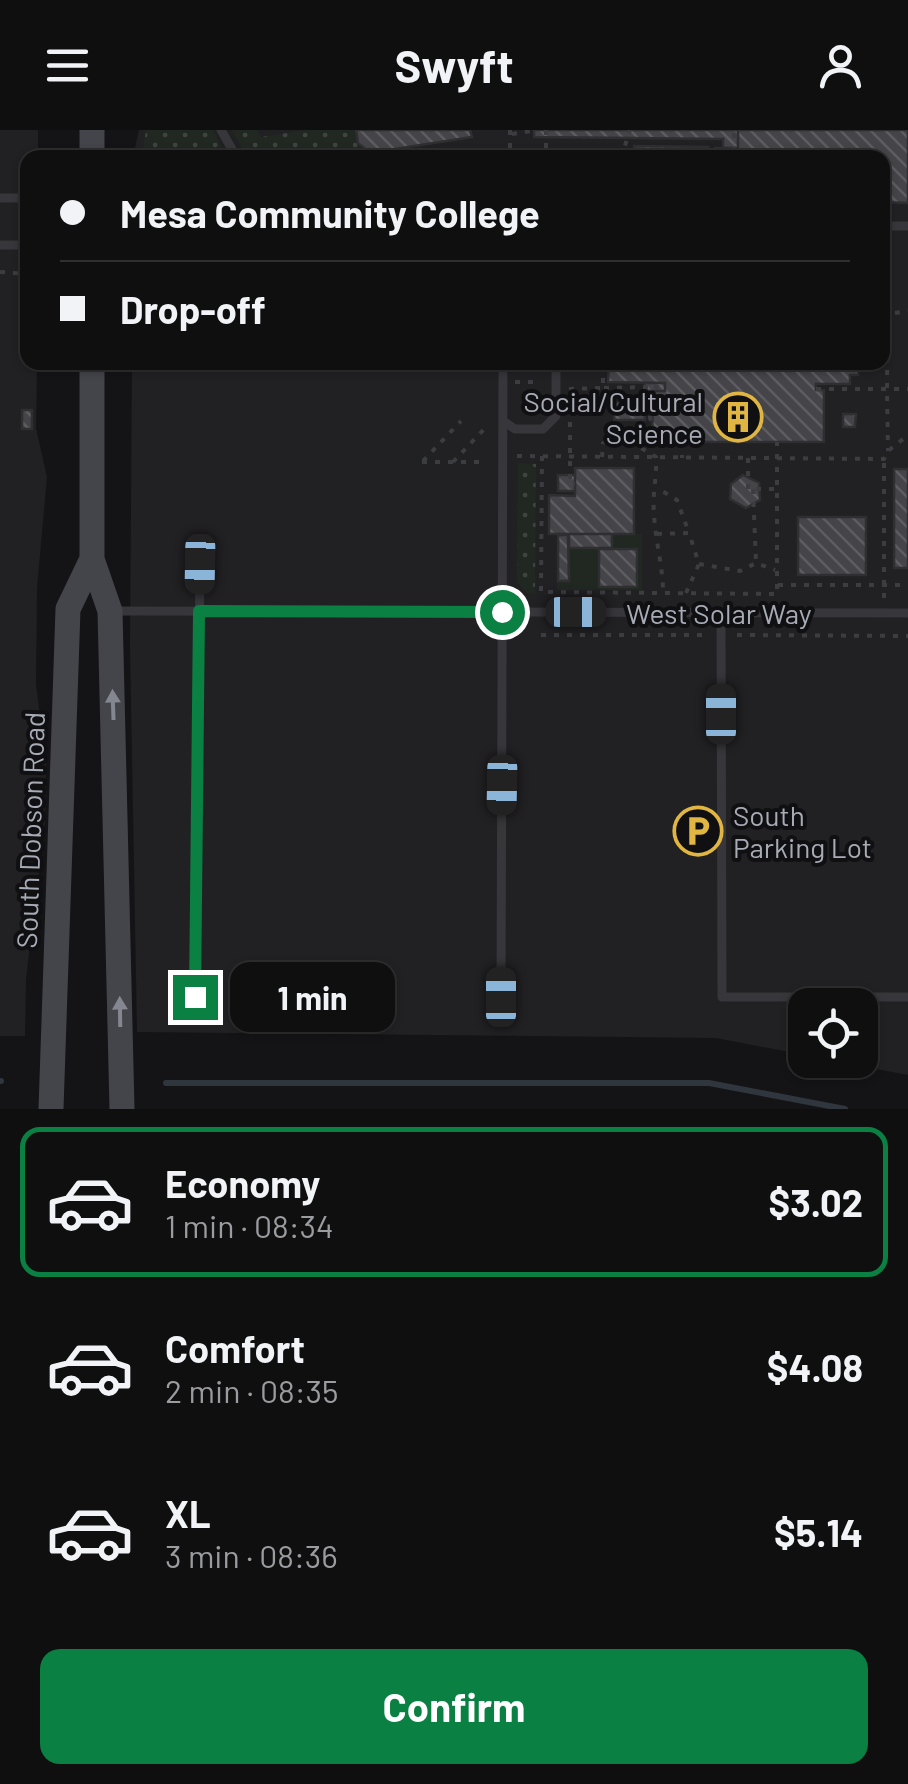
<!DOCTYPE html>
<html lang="en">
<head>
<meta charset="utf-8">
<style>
  :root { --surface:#0f0f10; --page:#181819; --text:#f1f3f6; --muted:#9b9c9f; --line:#2f2f30; --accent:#0b8043 }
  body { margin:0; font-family:Barlow,sans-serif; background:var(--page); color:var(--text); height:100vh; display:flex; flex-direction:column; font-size:38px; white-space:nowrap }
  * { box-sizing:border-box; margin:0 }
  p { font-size:32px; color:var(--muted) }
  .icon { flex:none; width:55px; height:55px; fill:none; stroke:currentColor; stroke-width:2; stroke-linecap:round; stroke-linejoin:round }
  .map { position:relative; height:979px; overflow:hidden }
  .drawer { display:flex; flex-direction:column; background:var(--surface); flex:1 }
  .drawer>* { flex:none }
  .banner { position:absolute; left:20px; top:20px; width:870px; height:220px; border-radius:20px; box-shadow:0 2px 8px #0004,0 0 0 2px var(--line); display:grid; align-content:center; height:220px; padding:0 40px; background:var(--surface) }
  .buttons { position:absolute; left:788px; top:858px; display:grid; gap:20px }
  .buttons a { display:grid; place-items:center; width:90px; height:90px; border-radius:20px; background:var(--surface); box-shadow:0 2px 8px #0004,0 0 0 2px var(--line); font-size:50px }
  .end { position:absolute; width:45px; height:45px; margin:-22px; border:12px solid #0b8043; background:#fff; box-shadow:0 0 0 5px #fff }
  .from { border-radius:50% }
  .bubble { position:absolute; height:70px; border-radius:20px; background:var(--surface); box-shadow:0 2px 8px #0004,0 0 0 2px var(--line); font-size:32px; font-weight:700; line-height:70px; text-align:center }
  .car { position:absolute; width:30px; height:60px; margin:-30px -15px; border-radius:12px; box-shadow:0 0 8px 2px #0007; background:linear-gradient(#222 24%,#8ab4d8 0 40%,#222 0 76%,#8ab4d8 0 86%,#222 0) }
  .banner b { display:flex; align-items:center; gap:35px; height:95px; font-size:38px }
  .banner b+b { border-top:2px solid var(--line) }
  .banner i { width:25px; height:25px; background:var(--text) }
  ul { padding:18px 0 0; list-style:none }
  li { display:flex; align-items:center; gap:30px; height:150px; margin:0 20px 15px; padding:0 20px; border:5px solid transparent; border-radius:20px }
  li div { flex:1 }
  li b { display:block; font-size:38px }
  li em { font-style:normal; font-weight:700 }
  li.current { border-color:var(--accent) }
  li>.icon { width:90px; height:90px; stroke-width:1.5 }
  .action { display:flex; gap:20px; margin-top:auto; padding:20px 40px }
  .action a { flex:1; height:115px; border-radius:20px; background:var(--accent); color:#fff; font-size:40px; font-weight:700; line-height:115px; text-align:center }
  header { display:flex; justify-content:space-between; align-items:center; height:130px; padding:0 40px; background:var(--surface); font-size:45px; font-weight:700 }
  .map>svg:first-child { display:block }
  .built { fill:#212023 }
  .grass { fill:url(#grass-dots) }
  .park { fill:#212822 }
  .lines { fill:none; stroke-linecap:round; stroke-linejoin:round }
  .stream { stroke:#2f363d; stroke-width:6 }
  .building { fill:url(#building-back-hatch); stroke:#2f2f32; stroke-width:2.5 }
  .path { stroke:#3c3d41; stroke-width:4; stroke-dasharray:5 8; stroke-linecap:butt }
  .service { stroke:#36363b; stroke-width:9 }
  .secondary { stroke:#44454a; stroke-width:25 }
  .oneway { fill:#848790 }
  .route { stroke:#0b8043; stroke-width:12 }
  .labels { text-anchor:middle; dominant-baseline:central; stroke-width:8; stroke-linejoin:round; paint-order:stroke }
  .poi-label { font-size:28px; fill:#a7abb5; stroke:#100f11; text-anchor:end }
  .street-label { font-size:28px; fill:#a7abb5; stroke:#100f11 }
</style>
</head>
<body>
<header><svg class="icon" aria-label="menu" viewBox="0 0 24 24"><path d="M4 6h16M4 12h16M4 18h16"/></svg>Swyft<svg class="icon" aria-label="person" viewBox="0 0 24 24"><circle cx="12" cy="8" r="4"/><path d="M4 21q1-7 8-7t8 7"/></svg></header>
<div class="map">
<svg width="908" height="979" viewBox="0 0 908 979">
  <defs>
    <pattern id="grass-dots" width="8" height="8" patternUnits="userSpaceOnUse" patternTransform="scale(2.5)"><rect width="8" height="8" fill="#212822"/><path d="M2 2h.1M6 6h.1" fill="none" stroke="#3e4440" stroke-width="1.8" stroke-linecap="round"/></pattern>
    <pattern id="building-back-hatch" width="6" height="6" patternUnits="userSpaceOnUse" patternTransform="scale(2.5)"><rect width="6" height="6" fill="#444449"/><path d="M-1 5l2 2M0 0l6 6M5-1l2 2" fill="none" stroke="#5c5c61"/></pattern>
  </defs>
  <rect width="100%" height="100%" fill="#141416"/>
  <!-- built -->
  <path class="built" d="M0,0H38V27L28,28V232L37,233L36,298L47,347L37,458L36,554L46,634L45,690L26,849L25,906H0Z
    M139,0H908V945L829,930H860V875H805V925L716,908L137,902L130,516L132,233L882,232V28L133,27Z"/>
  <!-- grass -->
  <path class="grass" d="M146,0H213L226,27H142Z
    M232,0H257L261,7L307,0H355L357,14L370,25L406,19L408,27H247Z
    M518,333L536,334L535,464L527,463L517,452Z"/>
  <!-- park -->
  <path class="park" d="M557,404H642V460H557Z"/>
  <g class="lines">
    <!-- stream -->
    <path class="stream" d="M0,951H1
      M166,953H709L845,979"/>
  </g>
  <!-- building -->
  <path class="building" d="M356,0H470L472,7L370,23L358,13Z
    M534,0H738V18H723V9L534,7Z
    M738,0H908V73L882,72V28H738Z
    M634,16L708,17V28H634Z
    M715,18H738V28H715Z
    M609,232H877V237H858V245H850V254H816V260H824V312H652L653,261H665V253L608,252Z
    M645,253H665V261H644Z
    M614,272H644L645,290H614Z
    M22,280H32V299H22Z
    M843,284H856L855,297H843Z
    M575,338H634V404H549V365L575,366Z
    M894,339H908V438H894Z
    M558,345H575V361H558Z
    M743,345L759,353L760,370L746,378L730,369L731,354Z
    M798,387H866V445H798Z
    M569,404H612V418H569Z
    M558,405H568L569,451H558Z
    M599,419H637V457H599Z"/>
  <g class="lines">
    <!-- path -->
    <path class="path" d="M510,0V28
      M546,0V28
      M512,4L537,0
      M621,28L630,0
      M727,28L734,27V0
      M888,110L887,259H908
      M0,142L28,144
      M882,185L908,181
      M515,252H541
      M604,258L649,257
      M569,259L603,258V232
      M816,259H887L888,321
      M570,292V354H575
      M619,305L656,327C657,347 652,365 654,383C655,410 663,436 663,462
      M682,312V328
      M517,326L884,329L888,321L908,305
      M542,326L541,462L777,464V312
      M602,327L603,313L650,289L649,257H665
      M748,328V359H777
      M423,331L461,291
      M422,332H487
      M453,332L487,296
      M753,359L756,433
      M657,404L689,403L677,370L657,358
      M699,434L740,441L756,433L775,440
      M778,455H908
      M686,463L699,434L689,403
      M884,468V329
      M541,505H706
      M737,505L908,506"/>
    <!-- service -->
    <path class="service" d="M221,0L237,28
      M0,68H28
      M882,96H908
      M0,115H28
      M503,291L515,299H543L556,286V232
      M113,481L908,483
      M721,483L722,867H908
      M195,867L200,434
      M501,867L503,232"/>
    <!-- secondary -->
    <path class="secondary" d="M92,0V28
      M92,232V429L110,481L122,979
      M51,979L68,479L92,429"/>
  </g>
  <!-- one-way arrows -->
  <defs><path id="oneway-solid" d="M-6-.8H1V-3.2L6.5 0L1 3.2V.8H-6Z" transform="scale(2.5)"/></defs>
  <g class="oneway">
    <use href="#oneway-solid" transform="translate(113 575) rotate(-92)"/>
    <use href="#oneway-solid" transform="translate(120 882) rotate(-91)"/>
  </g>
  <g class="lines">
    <!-- route -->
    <path class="route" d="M195,867L199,481L502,482"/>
  </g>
  <!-- icons -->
  <defs>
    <g id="building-ring" transform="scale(2.5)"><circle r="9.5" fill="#100f11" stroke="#e1b542" stroke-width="1.5"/><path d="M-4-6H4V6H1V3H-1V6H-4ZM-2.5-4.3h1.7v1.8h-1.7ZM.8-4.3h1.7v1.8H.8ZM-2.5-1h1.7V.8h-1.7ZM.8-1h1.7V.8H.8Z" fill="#e1b542"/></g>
    <g id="parking-ring" transform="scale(2.5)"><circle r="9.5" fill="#100f11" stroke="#e1b542" stroke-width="1.5"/><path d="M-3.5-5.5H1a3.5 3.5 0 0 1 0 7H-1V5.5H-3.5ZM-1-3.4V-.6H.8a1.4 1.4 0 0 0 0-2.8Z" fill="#e1b542"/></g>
  </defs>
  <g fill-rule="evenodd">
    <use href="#building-ring" x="738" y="287"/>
    <use href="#parking-ring" x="698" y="701"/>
  </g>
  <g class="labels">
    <!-- poi labels -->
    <g class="poi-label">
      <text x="703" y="271">Social/Cultural<tspan x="703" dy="32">Science</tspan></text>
      <text x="733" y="685" text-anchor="start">South<tspan x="733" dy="32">Parking Lot</tspan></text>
    </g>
    <!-- street labels -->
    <g class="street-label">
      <text x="719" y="483">West Solar Way</text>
      <text transform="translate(30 700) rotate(-88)">South Dobson Road</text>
    </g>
  </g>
</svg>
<div class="buttons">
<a><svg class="icon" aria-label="locate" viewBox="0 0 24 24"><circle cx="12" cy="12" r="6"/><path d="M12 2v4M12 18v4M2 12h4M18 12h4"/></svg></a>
</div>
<i class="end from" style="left:502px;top:482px"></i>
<i class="end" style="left:195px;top:867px"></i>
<div class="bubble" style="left:230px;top:832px;width:165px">1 min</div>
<i class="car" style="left:200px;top:434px;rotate:181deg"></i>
<i class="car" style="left:576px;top:482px;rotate:90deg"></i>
<i class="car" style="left:721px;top:584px;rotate:0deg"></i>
<i class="car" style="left:502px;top:655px;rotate:181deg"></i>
<i class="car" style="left:501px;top:867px;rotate:0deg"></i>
<div class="banner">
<b><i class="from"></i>Mesa Community College</b>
<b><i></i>Drop-off</b>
</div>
</div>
<section class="drawer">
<ul>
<li class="current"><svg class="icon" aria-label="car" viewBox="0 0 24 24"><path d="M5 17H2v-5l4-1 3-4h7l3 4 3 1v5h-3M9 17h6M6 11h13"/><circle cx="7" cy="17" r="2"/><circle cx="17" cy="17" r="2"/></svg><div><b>Economy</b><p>1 min · 08:34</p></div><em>$3.02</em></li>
<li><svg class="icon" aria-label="car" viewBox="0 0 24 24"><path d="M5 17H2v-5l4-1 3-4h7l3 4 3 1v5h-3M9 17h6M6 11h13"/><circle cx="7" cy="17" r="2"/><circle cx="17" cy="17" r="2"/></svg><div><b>Comfort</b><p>2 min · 08:35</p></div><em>$4.08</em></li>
<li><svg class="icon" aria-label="car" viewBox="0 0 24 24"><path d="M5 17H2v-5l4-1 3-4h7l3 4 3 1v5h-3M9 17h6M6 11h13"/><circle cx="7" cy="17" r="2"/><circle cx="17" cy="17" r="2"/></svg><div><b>XL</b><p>3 min · 08:36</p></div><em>$5.14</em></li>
</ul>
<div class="action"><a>Confirm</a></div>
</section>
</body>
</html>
